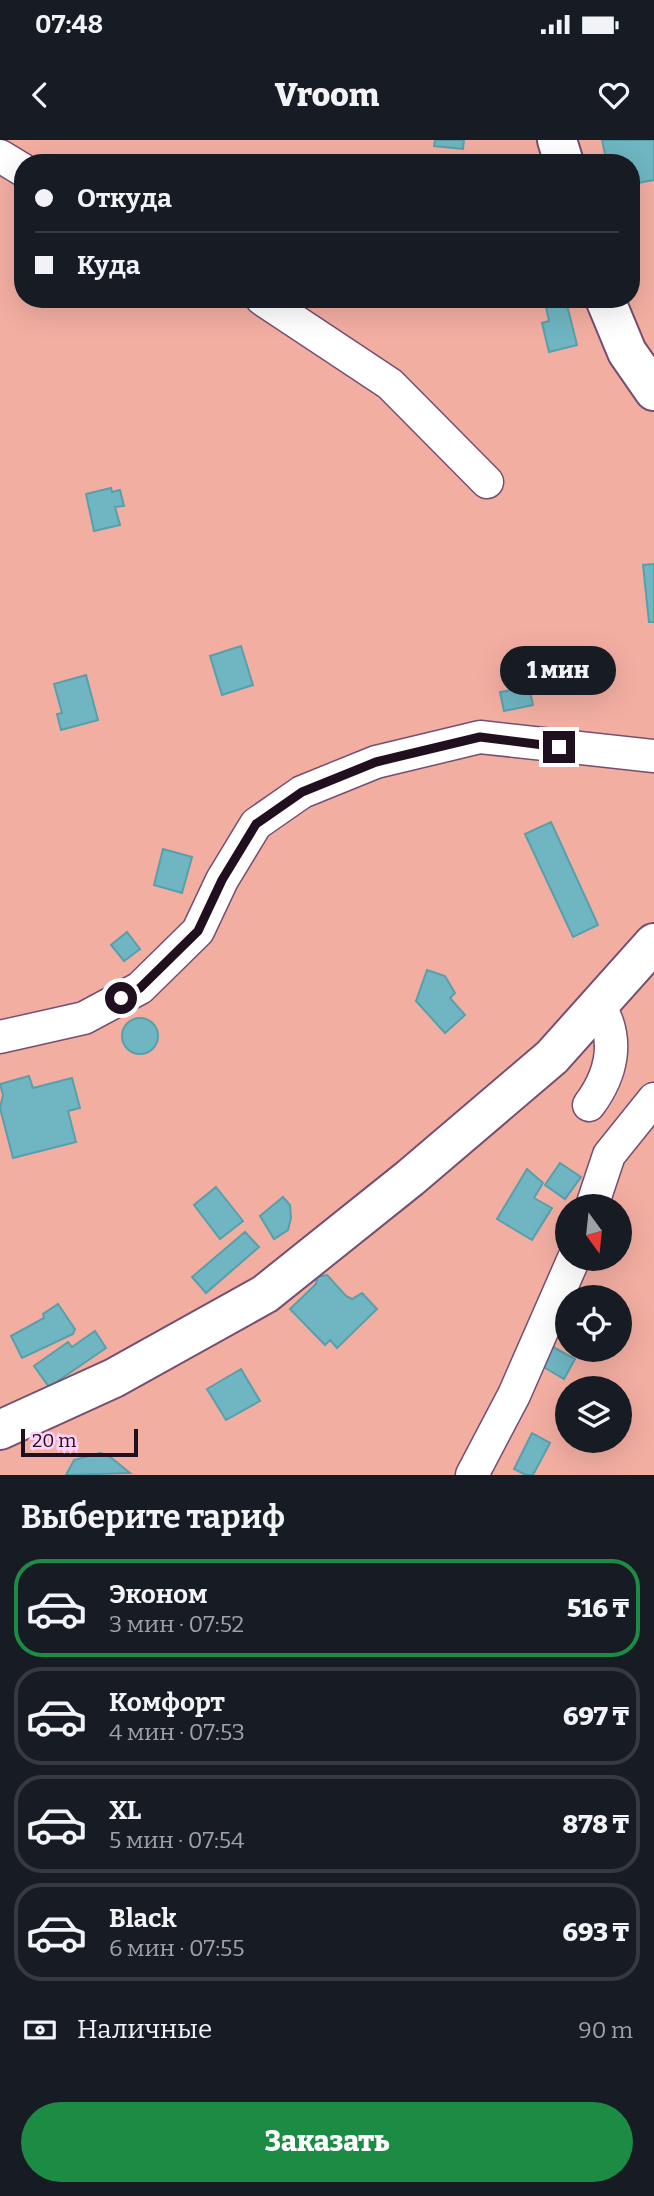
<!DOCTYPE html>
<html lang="ru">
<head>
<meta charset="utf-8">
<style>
  :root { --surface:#171b24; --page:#20242c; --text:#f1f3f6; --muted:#9ea1a6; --line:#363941; --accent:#1c8c45 }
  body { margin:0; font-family:Bitter,serif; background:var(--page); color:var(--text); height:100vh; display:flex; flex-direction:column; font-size:26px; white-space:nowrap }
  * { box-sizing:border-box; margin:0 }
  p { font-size:23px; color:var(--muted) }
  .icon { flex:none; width:38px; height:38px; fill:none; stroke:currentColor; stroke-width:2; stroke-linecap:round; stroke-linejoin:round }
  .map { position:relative; height:1335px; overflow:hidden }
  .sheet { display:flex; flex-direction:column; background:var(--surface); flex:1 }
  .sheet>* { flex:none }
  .top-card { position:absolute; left:14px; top:14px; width:626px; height:154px; border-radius:28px; box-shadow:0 7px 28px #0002; display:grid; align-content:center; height:154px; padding:0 21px; background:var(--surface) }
  .needle { width:46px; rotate:165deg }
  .controls { position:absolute; left:555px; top:1054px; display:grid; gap:14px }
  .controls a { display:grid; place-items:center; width:77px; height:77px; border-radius:50%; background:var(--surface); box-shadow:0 7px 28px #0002; font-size:35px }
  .scale { position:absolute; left:21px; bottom:18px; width:117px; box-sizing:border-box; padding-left:7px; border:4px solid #20101f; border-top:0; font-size:19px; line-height:24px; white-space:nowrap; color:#20101f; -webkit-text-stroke:5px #ffd1f9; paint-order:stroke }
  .end { position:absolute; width:32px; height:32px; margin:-16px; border:9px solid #20101f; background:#fff; box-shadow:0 0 0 4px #fff }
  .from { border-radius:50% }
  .bubble { position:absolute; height:49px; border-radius:24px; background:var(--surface); box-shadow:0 7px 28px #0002; font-size:23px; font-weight:800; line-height:49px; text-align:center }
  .top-card b { display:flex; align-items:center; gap:24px; height:66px; font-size:26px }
  .top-card b+b { border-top:2px solid var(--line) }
  .top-card i { width:18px; height:18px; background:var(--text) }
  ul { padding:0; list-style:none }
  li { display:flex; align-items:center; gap:21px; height:98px; margin:0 14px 10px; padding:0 7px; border:4px solid var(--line); border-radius:28px }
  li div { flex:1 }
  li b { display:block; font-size:26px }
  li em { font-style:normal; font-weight:800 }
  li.current { border-color:var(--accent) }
  li>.icon { width:63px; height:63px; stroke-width:1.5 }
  h2 { padding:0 21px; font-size:32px; line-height:84px }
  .pay { display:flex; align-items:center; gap:18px; height:77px; padding:0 21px; font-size:26px }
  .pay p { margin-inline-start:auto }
  .action { display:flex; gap:14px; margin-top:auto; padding:14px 21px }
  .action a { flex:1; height:80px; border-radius:42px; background:var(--accent); color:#fff; font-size:28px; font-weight:800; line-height:80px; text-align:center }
  .status { display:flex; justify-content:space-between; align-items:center; height:49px; padding:0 35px; background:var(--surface); direction:ltr }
  .status svg { height:19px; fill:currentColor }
  header { display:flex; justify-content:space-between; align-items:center; height:91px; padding:0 21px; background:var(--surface); font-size:32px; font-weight:800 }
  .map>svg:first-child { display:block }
  .green { fill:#f3aea2; fill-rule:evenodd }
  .building { fill:#6fb6c2; stroke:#589fac; stroke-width:2 }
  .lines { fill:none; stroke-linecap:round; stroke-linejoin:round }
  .street-casing { stroke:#754e71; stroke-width:35 }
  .secondary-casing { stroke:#754e71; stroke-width:42 }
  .street { stroke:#fff; stroke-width:32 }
  .secondary { stroke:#fff; stroke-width:38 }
  .route { stroke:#20101f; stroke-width:9 }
</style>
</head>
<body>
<div class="status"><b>07:48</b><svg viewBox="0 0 49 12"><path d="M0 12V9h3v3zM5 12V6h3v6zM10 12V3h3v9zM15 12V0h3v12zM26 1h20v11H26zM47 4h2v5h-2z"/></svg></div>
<header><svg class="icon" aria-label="back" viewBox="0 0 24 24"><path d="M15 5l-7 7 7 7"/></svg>Vroom<svg class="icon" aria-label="heart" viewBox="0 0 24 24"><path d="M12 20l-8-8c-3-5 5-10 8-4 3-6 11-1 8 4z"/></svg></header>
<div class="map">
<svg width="654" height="1335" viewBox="0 0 654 1335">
  <rect width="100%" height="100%" fill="#ffd1f9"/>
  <!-- green -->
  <path class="green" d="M0,0H654V1335H0ZM23,23H632V159H23ZM567,1066H620V1118H567ZM567,1157H620V1209H567ZM567,1248H620V1300H567Z"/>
  <!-- building -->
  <path class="building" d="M435,0H464L463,9L434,6Z
    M602,0H654V40L632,44V23H607Z
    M566,161L577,205L549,212L542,183L549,181L546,167Z
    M111,348L112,352L120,350L124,366L115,367L120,385L94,391L86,354Z
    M654,424V482H649L643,425Z
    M241,506L253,545L222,555L210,516Z
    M565,509L593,511L591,531L563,529Z
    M86,535L98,580L61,590L57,574L62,573L54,544Z
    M529,547L533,565L504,571L500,552Z
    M551,682L598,785L573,797L525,694Z
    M163,709L192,717L182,753L154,745Z
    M127,792L140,809L124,821L111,805Z
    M427,830L445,836L455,853L450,858L465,875L445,893L416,861Z
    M122 896a18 18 0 1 1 36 0a18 18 0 1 1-36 0Z
    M29,936L33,948L72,938L80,968L68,971L76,1002L13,1018L0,968L3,955L0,944Z
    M560,1023L581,1037L565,1059L545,1045Z
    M527,1029L543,1043L534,1058L552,1068L532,1100L497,1079Z
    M216,1047L243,1081L220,1099L194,1065Z
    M283,1057L290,1065L291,1078L288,1090L274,1099L260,1076Z
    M245,1092L259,1107L206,1153L192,1137Z
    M327,1135L346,1156L352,1159L362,1153L377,1169L337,1208L330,1200L325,1205L290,1169L316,1144L317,1137Z
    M58,1164L75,1189L73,1194L22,1218L11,1196L44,1178L43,1174Z
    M95,1191L106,1208L49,1247L34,1226L68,1202L72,1207Z
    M553,1207L575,1219L564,1239L542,1226Z
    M241,1229L260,1261L226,1280L207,1249Z
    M532,1293L550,1303L533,1335H526L514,1329Z
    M100,1313L109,1316L130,1333L66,1335L74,1320Z"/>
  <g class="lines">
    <!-- street casing -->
    <g class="street-casing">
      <path id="street" d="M0,16L23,30
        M262,159L390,244L487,342
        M0,897L84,878L140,848L198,791L222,740L256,684L302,652L376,622L480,597L654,616
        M589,965C612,934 620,900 599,865
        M592,1066L609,1015L654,959
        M472,1335L514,1255L574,1118"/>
    </g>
    <!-- secondary casing -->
    <g class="secondary-casing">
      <path id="secondary" d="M557,0L564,23
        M605,159L627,212L654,251
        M0,1290L114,1238L265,1154L410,1038L552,917L654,803"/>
    </g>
    <!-- street -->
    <use href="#street" class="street"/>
    <!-- secondary -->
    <use href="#secondary" class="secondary"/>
  </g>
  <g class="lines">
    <!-- route -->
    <path class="route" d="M121,858L140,848L198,791L222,740L256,684L302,652L376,622L480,597L559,607"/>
  </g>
</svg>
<div class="controls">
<a><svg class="needle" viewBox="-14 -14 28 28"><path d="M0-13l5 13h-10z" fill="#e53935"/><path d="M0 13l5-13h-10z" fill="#9ea1a6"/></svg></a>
<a><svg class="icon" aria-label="locate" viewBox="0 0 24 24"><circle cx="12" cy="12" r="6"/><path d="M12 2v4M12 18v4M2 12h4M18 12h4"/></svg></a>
<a><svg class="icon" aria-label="layers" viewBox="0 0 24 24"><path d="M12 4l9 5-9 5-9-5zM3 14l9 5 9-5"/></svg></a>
</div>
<div class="scale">20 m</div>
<i class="end from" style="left:121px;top:858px"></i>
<i class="end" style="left:559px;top:607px"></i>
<div class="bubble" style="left:500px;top:506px;width:116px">1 мин</div>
<div class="top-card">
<b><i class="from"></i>Откуда</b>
<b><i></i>Куда</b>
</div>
</div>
<section class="sheet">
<h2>Выберите тариф</h2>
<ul>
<li class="current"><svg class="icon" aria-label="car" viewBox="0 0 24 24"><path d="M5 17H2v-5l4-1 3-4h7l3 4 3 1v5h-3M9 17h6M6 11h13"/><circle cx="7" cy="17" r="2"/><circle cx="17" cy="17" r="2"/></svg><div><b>Эконом</b><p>3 мин · 07:52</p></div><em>516 ₸</em></li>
<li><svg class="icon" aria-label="car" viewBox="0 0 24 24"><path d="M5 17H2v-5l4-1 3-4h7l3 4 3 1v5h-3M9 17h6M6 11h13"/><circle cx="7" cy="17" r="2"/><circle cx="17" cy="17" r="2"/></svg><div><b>Комфорт</b><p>4 мин · 07:53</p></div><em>697 ₸</em></li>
<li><svg class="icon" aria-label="car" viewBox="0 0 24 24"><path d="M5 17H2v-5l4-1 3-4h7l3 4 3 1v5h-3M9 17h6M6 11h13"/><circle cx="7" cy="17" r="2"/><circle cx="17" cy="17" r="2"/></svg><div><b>XL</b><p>5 мин · 07:54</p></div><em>878 ₸</em></li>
<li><svg class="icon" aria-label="car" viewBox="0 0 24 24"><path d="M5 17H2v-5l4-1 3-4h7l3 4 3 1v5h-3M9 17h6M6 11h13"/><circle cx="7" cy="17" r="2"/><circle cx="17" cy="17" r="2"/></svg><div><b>Black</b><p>6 мин · 07:55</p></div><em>693 ₸</em></li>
</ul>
<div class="pay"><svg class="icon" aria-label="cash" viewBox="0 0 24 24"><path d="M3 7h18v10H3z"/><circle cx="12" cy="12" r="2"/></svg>Наличные<p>90 m</p></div>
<div class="action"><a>Заказать</a></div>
</section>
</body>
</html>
